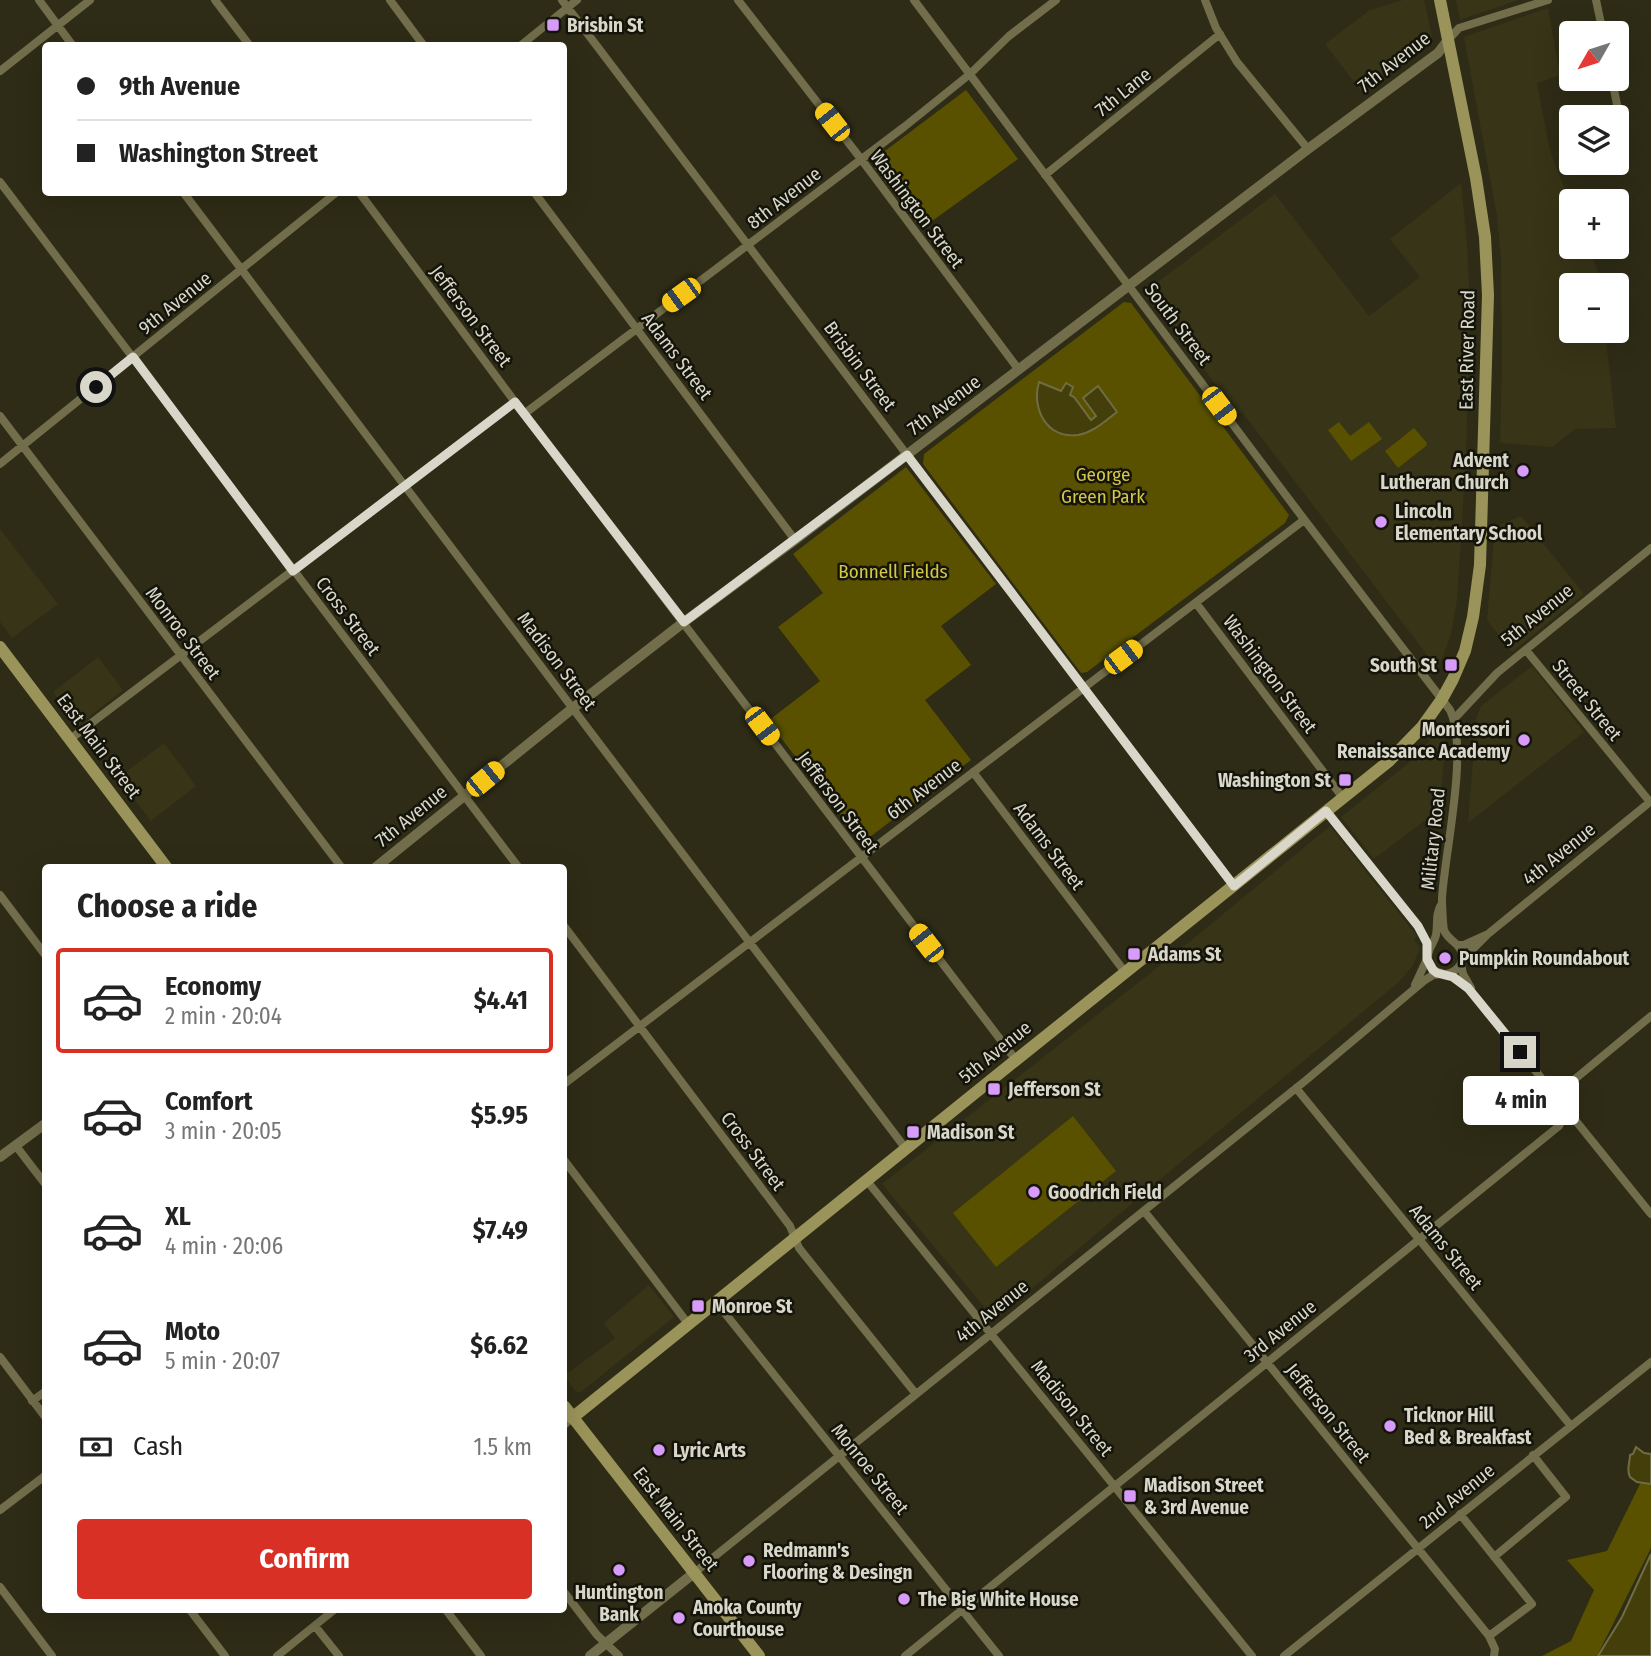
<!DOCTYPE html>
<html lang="en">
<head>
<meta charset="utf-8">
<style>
  :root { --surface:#fff; --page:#f6f6f6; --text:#222; --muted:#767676; --line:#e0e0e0; --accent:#d93025 }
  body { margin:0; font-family:"Fira Sans Condensed",sans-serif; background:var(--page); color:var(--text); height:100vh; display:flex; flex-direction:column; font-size:26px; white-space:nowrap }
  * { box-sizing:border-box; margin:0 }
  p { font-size:23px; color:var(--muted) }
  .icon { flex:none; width:38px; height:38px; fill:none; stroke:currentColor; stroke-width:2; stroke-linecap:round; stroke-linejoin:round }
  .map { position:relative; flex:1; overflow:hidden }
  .sheet { position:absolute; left:42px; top:864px; width:525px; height:749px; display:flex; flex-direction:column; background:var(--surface); border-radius:7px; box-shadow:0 7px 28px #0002 }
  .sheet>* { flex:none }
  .top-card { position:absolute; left:42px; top:42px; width:525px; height:154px; border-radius:7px; box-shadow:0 7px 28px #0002; display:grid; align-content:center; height:154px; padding:0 35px; background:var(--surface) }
  .needle { width:46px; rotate:231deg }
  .buttons { position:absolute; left:1559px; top:21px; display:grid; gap:14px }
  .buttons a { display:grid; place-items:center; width:70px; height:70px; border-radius:7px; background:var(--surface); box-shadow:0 7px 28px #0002; font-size:35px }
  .end { position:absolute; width:32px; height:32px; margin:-16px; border:9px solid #d8d7ca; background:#111; box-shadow:0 0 0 4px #111 }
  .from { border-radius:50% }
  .bubble { position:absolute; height:49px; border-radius:7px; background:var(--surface); box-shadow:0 7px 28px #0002; font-size:23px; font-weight:700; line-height:49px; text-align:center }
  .car { position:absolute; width:21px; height:42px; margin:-21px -10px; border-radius:9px; box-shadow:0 0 5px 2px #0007; background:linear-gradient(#f5c518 24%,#345 0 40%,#f5c518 0 76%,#345 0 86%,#f5c518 0) }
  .top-card b { display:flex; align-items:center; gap:24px; height:66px; font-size:26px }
  .top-card b+b { border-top:2px solid var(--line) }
  .top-card i { width:18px; height:18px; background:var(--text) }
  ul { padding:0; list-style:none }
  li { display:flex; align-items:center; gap:21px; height:105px; margin:0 14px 10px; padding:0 21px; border:4px solid transparent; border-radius:7px }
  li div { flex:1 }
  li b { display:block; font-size:26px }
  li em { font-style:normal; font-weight:700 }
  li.active { border-color:var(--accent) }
  li>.icon { width:63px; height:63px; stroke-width:1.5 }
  h2 { padding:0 35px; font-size:32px; line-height:84px }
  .pay { display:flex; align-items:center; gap:18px; height:77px; padding:0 35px; font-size:26px }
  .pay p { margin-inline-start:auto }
  .action { display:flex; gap:14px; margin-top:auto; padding:14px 35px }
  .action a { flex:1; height:80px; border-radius:7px; background:var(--accent); color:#fff; font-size:28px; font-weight:700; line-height:80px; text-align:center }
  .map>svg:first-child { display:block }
  .built { fill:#373417 }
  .green { fill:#595100 }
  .water { fill:#443e0a; stroke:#706c44; stroke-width:2 }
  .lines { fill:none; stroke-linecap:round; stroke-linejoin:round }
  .minor { stroke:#726e4b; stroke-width:8 }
  .tertiary { stroke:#726e4b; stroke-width:10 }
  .secondary { stroke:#9b945a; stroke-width:12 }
  .route { stroke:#d8d7ca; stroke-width:9 }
  .poi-dot { fill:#d79bf9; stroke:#15140a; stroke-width:2.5 }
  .labels { text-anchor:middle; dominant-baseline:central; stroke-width:5; stroke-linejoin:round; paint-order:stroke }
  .poi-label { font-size:19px; font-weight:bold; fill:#d8d7ca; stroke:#15140a; text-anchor:start }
  .street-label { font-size:19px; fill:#d8d7ca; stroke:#15140a }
  .park-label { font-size:19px; fill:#d4c647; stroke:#15140a }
</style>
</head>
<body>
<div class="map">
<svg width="1651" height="1656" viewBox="0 0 1651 1656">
  <rect width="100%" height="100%" fill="#2e2c16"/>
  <!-- built -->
  <path class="built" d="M1403,0H1424L1432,37L1361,91L1325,44L1370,10Z
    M1456,0H1519L1460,20Z
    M1548,8L1560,75L1537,83L1550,151L1571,205L1572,247H1588L1599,274L1601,285H1572V331H1605L1616,428L1575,429L1552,447L1500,443L1502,363L1501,257L1497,216L1464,37Z
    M1461,183L1467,242L1470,304L1466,458L1457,600L1451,635L1442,659L1437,668L1242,412L1237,414L1147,290L1275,194L1369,316L1420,277L1390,239Z
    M1521,516L1584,594L1512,652L1487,620L1495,527Z
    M0,529L58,604L12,638L0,622Z
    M98,657L123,690L79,725L53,692Z
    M1532,666L1584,732L1468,823L1474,748L1472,731L1481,706Z
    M1434,736L1446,741L1438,818L1424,821L1374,859L1341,817L1406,765Z
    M164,743L196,786L151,821L118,778Z
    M1330,826L1417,936L1414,939L1420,948L1413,965L1399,982L1168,1173L995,1320L882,1184L1177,952Z
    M649,1285L674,1317L581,1392H576L564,1376L615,1338L604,1323Z"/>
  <!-- green -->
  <path class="green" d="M966,90L1018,159L921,229L874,167L873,160Z
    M1124,302L1131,303L1289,515L1285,523L1087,672L1081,673L923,464L924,454Z
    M1339,422L1350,436L1369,422L1382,439L1351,461L1328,430Z
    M1414,428L1415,429L1427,443L1426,446L1398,468L1385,451Z
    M906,467L996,584L941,626L971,665L925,700L971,760L862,843L768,721L820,681L778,627L823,593L793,554Z
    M1073,1116L1116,1171L996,1267L953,1213Z
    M1641,1482L1651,1484V1548L1597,1656H1542L1571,1641L1594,1590L1567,1560L1607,1551Z"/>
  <!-- water -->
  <path class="water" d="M1039,382L1061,391L1066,383L1073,387L1070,395L1074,397L1091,420L1096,416L1083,398L1098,386L1117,412C1105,421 1094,432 1078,435C1047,439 1031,409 1039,382Z
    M1636,1447L1644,1453L1651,1454V1484L1637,1482L1630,1477C1626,1469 1630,1463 1630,1455L1633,1454Z
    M1651,1554V1656H1598L1622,1617Z"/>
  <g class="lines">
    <!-- minor -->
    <path class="minor" d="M39,0L73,46
      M215,0L250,46
      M390,0L424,46
      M562,0L1234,886
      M738,0L861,159L1019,370
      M914,0L1297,510L1450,710C1469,750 1445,850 1442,898C1442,903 1443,926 1444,930C1447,938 1453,940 1458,946C1468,958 1459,972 1446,974
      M1205,0L1216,28L1237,62L1308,149
      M1596,0L1603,33
      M1448,40L1459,28L1548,0
      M520,46L577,0
      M0,71L90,0
      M1612,79L1624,141
      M1045,175L1220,34
      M0,182L519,868
      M183,192C422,513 666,829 906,1149
      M359,192L515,402L1016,1060
      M534,192L795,540
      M524,414L904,127L970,74L1009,36L1056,0
      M0,416L342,868
      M0,464L337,192
      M1196,603L1343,798
      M1526,650L1650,802
      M1454,719L1497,673L1651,548
      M69,740L515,402
      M973,772L1125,972
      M1327,811L1418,926L1427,943L1429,951
      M0,895L46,956
      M1442,903C1435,913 1438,924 1436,935C1434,943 1428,949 1428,956C1426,974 1444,972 1455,978C1463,983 1469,990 1476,997L1651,1214
      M564,926L790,1226L799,1248L916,1394
      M1457,945H1464L1486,935
      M1462,960L1488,934L1651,801
      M1461,964L1463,974L1471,988
      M1415,985L1427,959
      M564,1084L1304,520
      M1296,1088L1571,1426
      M16,1146L46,1185
      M564,1160L689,1325
      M867,1181L1252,1656
      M1144,1211L1489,1636L1495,1649L1494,1656
      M716,1302L999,1656
      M0,1357L46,1418
      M32,1401L46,1391
      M564,1425L572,1418
      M0,1510L46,1475
      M1460,1514L1532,1604L1489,1636
      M1494,1557L1566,1497L1533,1455
      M694,1573L1305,1081L1425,980L1433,975L1440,974
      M0,1587L52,1656
      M564,1592L597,1635L619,1656
      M190,1610L225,1656
      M446,1610L481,1656
      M315,1626L339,1656
      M277,1656L334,1610
      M905,1656L1559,1126L1563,1118L1566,1090L1575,1079L1651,1016
      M1284,1656L1651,1362"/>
    <!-- tertiary -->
    <path class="tertiary" d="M375,868L573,708L684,622L795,540L1308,149L1438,53L1448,40
      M0,1157L46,1123
      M590,1656L694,1573"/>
    <!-- secondary -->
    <path class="secondary" d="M0,647L167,868
      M564,1406L759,1656
      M572,1418L1016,1060L1389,761L1422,727L1442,699L1453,679L1465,651L1473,617L1480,565L1488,295L1485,237L1476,178L1440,0"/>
  </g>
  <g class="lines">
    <!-- route -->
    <path class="route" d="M96,387L133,357L293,571L515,402L684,622L907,455L1234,886L1326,811L1418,926L1427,943V959L1433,970L1437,973L1453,977L1468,988L1520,1052"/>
  </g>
  <!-- markers -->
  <g class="poi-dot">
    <rect x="546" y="18" width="14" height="14" rx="3.5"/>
    <circle cx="1523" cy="471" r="7"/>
    <circle cx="1381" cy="522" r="7"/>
    <rect x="1444" y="658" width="14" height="14" rx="3.5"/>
    <circle cx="1524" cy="740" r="7"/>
    <rect x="1338" y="773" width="14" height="14" rx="3.5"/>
    <rect x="1127" y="947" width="14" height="14" rx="3.5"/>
    <circle cx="1445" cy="958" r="7"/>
    <rect x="987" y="1082" width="14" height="14" rx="3.5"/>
    <rect x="906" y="1125" width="14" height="14" rx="3.5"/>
    <circle cx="1034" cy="1192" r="7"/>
    <rect x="691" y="1299" width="14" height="14" rx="3.5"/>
    <circle cx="1390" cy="1426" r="7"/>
    <circle cx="659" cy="1450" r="7"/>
    <rect x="1123" y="1489" width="14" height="14" rx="3.5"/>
    <circle cx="749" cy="1561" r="7"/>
    <circle cx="619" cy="1570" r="7"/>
    <circle cx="904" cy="1599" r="7"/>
    <circle cx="679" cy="1618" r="7"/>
  </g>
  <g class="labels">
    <!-- poi labels -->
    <g class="poi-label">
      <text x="567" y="25">Brisbin St</text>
      <text x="1509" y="460" text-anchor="end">Advent<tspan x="1509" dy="22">Lutheran Church</tspan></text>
      <text x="1395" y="511">Lincoln<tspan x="1395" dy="22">Elementary School</tspan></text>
      <text x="1437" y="665" text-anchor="end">South St</text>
      <text x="1510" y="729" text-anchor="end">Montessori<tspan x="1510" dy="22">Renaissance Academy</tspan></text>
      <text x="1331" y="780" text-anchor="end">Washington St</text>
      <text x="1148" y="954">Adams St</text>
      <text x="1459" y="958">Pumpkin Roundabout</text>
      <text x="1008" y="1089">Jefferson St</text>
      <text x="927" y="1132">Madison St</text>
      <text x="1048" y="1192">Goodrich Field</text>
      <text x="712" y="1306">Monroe St</text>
      <text x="1404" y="1415">Ticknor Hill<tspan x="1404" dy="22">Bed &amp; Breakfast</tspan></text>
      <text x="673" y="1450">Lyric Arts</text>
      <text x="1144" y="1485">Madison Street<tspan x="1144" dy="22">&amp; 3rd Avenue</tspan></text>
      <text x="763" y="1550">Redmann's<tspan x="763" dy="22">Flooring &amp; Desingn</tspan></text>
      <text x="619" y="1592" text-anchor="middle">Huntington<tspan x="619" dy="22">Bank</tspan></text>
      <text x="918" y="1599">The Big White House</text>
      <text x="693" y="1607">Anoka County<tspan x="693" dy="22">Courthouse</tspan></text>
    </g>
    <!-- street labels -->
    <g class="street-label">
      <text transform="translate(1394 62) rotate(-38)">7th Avenue</text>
      <text transform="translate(1123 92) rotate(-39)">7th Lane</text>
      <text transform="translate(784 198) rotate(-38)">8th Avenue</text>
      <text transform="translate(917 209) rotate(53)">Washington Street</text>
      <text transform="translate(175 303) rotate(-39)">9th Avenue</text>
      <text transform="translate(471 316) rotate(53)">Jefferson Street</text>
      <text transform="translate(1178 324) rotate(53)">South Street</text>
      <text transform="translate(1467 350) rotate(-89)">East River Road</text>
      <text transform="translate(677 356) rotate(53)">Adams Street</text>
      <text transform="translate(860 366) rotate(53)">Brisbin Street</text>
      <text transform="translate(944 405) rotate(-37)">7th Avenue</text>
      <text transform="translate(1537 615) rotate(-39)">5th Avenue</text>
      <text transform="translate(348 616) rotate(53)">Cross Street</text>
      <text transform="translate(183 633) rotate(53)">Monroe Street</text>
      <text transform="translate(557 661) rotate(53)">Madison Street</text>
      <text transform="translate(1270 674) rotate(53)">Washington Street</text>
      <text transform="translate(1587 700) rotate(51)">Street Street</text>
      <text transform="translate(99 746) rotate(53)">East Main Street</text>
      <text transform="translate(924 789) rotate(-37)">6th Avenue</text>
      <text transform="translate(838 802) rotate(53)">Jefferson Street</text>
      <text transform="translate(411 816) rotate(-39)">7th Avenue</text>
      <text transform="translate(1433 839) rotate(-84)">Military Road</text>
      <text transform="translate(1049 846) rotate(53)">Adams Street</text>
      <text transform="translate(1559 854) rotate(-39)">4th Avenue</text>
      <text transform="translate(995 1052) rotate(-39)">5th Avenue</text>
      <text transform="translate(753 1151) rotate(53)">Cross Street</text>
      <text transform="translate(1446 1247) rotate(51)">Adams Street</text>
      <text transform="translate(992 1311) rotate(-39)">4th Avenue</text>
      <text transform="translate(1280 1331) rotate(-39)">3rd Avenue</text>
      <text transform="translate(1072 1408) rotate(51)">Madison Street</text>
      <text transform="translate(1328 1413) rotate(51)">Jefferson Street</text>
      <text transform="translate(870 1469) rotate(51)">Monroe Street</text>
      <text transform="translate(1457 1496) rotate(-39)">2nd Avenue</text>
      <text transform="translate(676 1519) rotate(52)">East Main Street</text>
    </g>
    <!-- park labels -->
    <g class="park-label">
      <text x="1103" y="474">George<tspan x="1103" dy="22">Green Park</tspan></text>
      <text x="893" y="571">Bonnell Fields</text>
    </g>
  </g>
</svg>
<div class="buttons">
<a><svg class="needle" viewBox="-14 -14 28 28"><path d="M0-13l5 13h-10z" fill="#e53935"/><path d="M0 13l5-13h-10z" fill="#767676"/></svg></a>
<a><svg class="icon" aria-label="layers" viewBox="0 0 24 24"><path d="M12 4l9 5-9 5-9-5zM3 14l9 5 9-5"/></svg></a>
<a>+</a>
<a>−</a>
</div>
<i class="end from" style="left:96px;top:387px"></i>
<i class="end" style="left:1520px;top:1052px"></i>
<div class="bubble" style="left:1463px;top:1076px;width:116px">4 min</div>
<i class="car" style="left:832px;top:122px;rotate:322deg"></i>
<i class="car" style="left:681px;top:295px;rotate:234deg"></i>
<i class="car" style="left:1219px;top:406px;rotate:143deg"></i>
<i class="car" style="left:1123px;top:657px;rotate:53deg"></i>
<i class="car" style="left:762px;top:726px;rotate:143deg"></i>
<i class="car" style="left:485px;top:779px;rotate:51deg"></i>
<i class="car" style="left:926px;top:943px;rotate:322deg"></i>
<div class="top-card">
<b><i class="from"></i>9th Avenue</b>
<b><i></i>Washington Street</b>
</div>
<section class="sheet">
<h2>Choose a ride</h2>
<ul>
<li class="active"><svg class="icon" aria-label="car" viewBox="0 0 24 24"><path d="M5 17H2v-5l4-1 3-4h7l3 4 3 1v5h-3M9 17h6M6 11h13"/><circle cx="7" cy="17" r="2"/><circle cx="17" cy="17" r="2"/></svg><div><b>Economy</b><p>2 min · 20:04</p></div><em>$4.41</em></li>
<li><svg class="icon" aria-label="car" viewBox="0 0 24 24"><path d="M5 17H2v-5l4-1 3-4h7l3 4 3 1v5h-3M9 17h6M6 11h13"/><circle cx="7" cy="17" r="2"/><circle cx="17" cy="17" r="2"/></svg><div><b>Comfort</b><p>3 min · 20:05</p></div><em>$5.95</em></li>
<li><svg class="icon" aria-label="car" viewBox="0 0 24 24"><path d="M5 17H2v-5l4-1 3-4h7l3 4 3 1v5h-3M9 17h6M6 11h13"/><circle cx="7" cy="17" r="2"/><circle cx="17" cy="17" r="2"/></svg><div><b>XL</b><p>4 min · 20:06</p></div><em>$7.49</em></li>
<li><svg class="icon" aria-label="car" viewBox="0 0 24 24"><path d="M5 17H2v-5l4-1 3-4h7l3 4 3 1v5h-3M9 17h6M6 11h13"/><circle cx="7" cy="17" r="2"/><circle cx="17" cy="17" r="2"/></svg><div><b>Moto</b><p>5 min · 20:07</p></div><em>$6.62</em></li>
</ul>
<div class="pay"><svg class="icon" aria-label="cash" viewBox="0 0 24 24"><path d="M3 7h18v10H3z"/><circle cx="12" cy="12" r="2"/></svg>Cash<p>1.5 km</p></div>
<div class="action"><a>Confirm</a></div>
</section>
</div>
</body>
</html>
